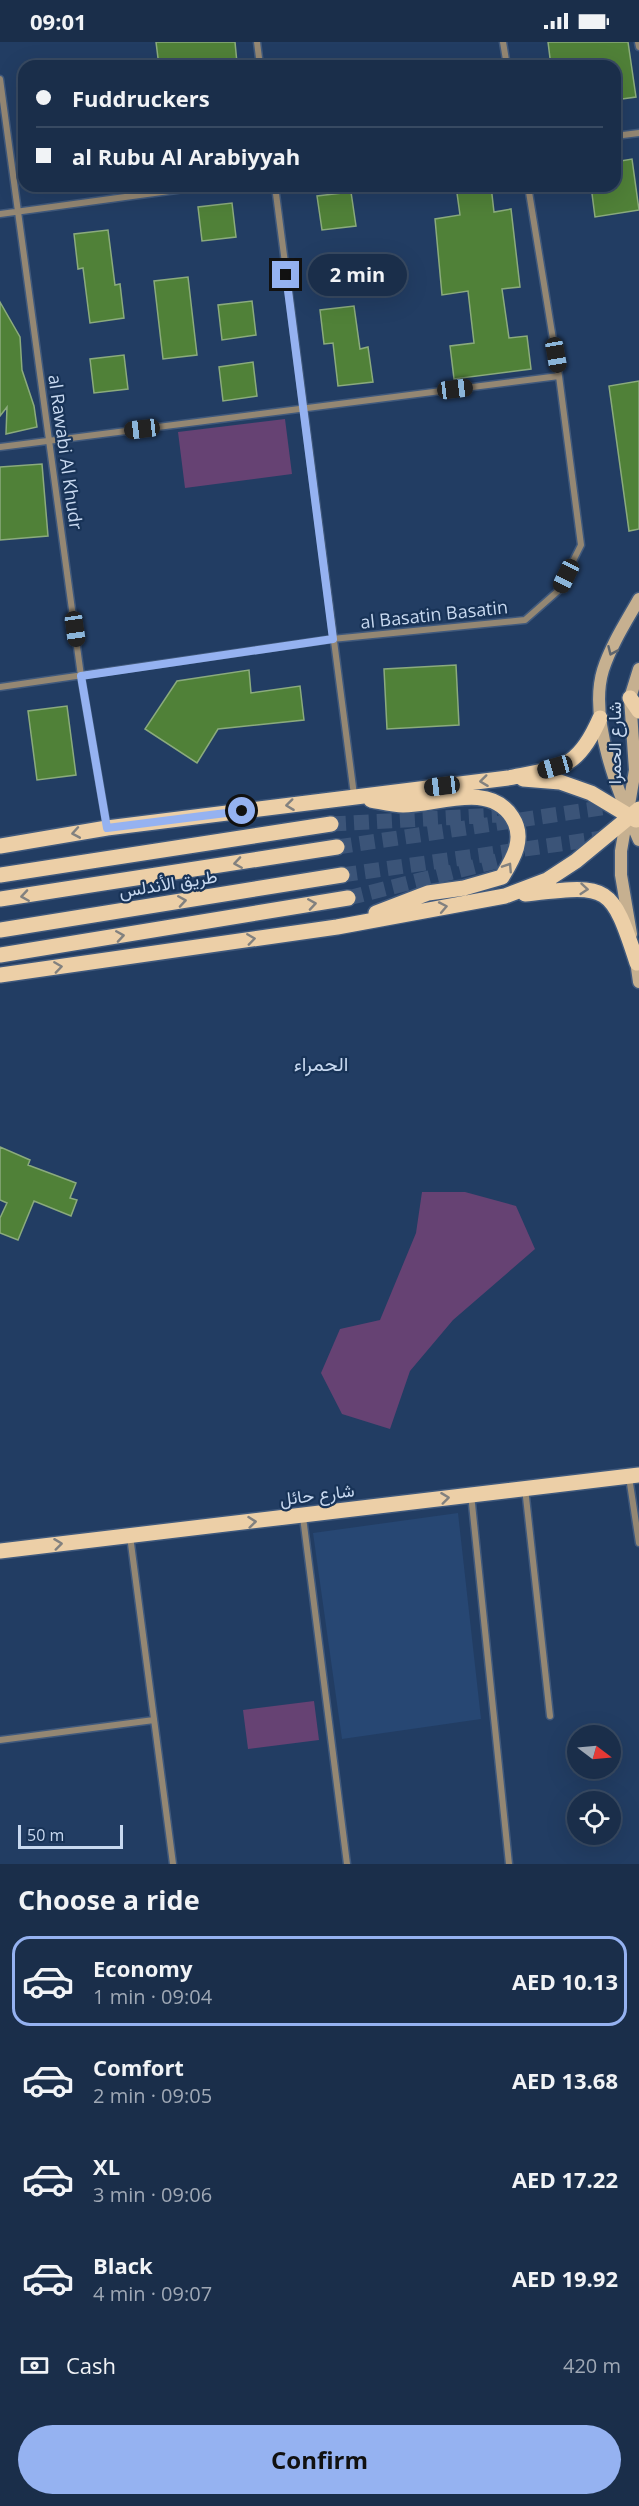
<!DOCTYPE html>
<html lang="en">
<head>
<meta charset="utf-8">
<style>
  :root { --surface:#1a2e4a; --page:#273a54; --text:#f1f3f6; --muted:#9fa8b5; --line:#384a62; --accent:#95b2f1 }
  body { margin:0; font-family:"Open Sans",Vazirmatn,sans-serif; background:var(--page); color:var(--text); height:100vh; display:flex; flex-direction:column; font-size:22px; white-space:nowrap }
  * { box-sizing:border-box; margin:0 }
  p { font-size:20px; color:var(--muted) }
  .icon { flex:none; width:33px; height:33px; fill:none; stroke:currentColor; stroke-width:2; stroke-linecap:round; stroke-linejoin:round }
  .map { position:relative; height:1822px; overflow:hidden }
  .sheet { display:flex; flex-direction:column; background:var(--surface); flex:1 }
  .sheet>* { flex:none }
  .top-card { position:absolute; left:18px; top:18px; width:603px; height:132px; border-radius:18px; box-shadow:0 6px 24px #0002,0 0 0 2px var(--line); display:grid; align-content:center; height:132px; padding:0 18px; background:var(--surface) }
  .needle { width:39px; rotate:106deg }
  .fabs { position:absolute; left:567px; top:1683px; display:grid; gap:12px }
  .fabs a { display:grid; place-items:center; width:54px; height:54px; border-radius:50%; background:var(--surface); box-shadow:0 6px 24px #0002,0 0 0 2px var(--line); font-size:30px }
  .scale { position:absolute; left:18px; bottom:15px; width:105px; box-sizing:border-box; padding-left:6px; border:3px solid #c8d9f0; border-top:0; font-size:16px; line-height:21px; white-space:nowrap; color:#c8d9f0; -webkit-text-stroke:4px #183357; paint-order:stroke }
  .end { position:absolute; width:27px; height:27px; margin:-14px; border:8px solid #95b2f1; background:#111; box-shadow:0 0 0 3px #111 }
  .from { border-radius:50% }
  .bubble { position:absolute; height:42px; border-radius:21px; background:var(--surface); box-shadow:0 6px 24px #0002,0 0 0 2px var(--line); font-size:20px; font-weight:700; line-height:42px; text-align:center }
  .car { position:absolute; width:18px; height:36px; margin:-18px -9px; border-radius:8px; box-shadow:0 0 4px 2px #0007; background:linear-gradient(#222 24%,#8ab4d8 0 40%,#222 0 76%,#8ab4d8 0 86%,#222 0) }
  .top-card b { display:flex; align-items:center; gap:21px; height:57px; font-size:22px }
  .top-card b+b { border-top:2px solid var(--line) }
  .top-card i { width:15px; height:15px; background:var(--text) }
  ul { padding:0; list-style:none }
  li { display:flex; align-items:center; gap:18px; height:90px; margin:0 12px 9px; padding:0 6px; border:3px solid transparent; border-radius:18px }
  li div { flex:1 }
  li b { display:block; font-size:22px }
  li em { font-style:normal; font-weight:700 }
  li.active { border-color:var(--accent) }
  li>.icon { width:54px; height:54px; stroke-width:1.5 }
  h2 { padding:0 18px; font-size:27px; line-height:72px }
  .pay { display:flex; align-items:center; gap:15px; height:66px; padding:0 18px; font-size:22px }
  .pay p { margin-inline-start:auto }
  .cta { display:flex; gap:12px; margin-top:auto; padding:12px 18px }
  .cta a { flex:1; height:69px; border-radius:36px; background:var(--accent); color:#111; font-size:24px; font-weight:700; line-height:69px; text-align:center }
  .status { display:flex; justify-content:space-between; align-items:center; height:42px; padding:0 30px; background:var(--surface); direction:ltr }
  .status svg { height:16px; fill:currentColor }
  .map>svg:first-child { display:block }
  .built { fill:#274773 }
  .green { fill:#664273 }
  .building { fill:#508138; stroke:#8bab7d; stroke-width:1.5 }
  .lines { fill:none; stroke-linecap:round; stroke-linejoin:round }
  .primary-tunnel { stroke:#3b5478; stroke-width:15; stroke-dasharray:15 8; stroke-linecap:butt }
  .street-casing { stroke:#40597c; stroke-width:9 }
  .secondary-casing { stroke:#40597c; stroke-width:15 }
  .primary-casing { stroke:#40597c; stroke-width:18 }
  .street { stroke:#948773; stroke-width:6 }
  .secondary { stroke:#c6b090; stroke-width:12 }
  .primary { stroke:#eccfa7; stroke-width:15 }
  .oneway { stroke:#5e656e }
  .oneway2 { stroke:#82817f }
  .route { stroke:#95b2f1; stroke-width:8 }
  .labels { text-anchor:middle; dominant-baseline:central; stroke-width:4.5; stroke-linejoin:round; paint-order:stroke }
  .street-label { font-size:18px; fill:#c8d9f0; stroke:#183357 }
  .neighbourhood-label { font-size:20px; fill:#c8d9f0; stroke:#183357 }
</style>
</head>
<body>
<div class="status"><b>09:01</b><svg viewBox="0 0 49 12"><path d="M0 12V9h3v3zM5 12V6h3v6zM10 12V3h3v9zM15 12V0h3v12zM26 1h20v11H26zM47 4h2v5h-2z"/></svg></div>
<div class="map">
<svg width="639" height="1822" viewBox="0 0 639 1822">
  <rect width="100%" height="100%" fill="#223d63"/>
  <!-- built -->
  <path class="built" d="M458,1471L481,1677L342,1697L313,1491Z"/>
  <!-- green -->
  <path class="green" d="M285,377L292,432L185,446L178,390Z
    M422,1150H465L516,1164L535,1207L453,1278L410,1329L390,1387L342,1372L321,1331L340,1287L380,1278L416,1191Z
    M314,1659L319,1698L248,1707L243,1668Z"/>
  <!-- building -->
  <path class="building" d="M156,0H235L237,21L214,24H159Z
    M548,0H628L636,55L615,58V24H594L589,20L551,24Z
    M632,117L639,168L595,175L591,144H615V120Z
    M456,144H491L494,170L511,167L520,245L502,247L509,296L527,294L531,327L454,337L450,304L474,301L468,249L442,253L435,177L460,173Z
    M351,150L356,184L322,188L317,154Z
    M232,161L236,195L202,199L198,165Z
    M108,188L115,243L120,242L124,276L90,281L83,226L78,227L74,192Z
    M188,235L197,313L163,317L154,239Z
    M252,259L256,293L222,298L218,263Z
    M0,260L20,295L22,328L34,364L37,385L6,392L7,365L0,374Z
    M354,264L360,307L368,305L373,340L338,344L333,301L324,302L320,268Z
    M124,313L128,347L94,351L90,317Z
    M253,320L257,354L223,359L219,325Z
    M639,339V487L629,489L609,344Z
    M42,422L48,494L0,498V425Z
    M456,623L459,683L387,687L384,627Z
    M249,628L251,651L300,644L304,678L218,687L197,721L145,687L177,639Z
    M67,664L76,733L37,738L28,669Z
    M0,1105L30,1118L28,1123L76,1141L70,1156L77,1158L71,1174L34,1159L18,1198L0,1191V1176L7,1161L0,1158Z"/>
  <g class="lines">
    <!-- primary-tunnel -->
    <path class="primary-tunnel" d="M331,782L497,773
      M337,805L621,763
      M342,833L609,795
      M348,856L497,819"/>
    <!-- street casing -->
    <g class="street-casing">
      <path id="street" d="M257,0L260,24
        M503,0L507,24
        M638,0L639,5
        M0,37L81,634L107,785
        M615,94L639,91
        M275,144L354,753
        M0,172L206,144
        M0,405L559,334
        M0,645L332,597L525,578L558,549L581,503L559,334L528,144
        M629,1435L639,1501
        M525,1446L550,1674
        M471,1452L509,1822
        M303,1475L347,1822
        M130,1494L173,1822
        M0,1698L154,1678"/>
    </g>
    <!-- secondary casing -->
    <g class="secondary-casing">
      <path id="secondary" d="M639,557C626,580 611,603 603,628C588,677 619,753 639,798
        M631,892L621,833V809L635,728L630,656L639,627
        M635,912L639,940"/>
    </g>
    <!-- primary casing -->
    <g class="primary-casing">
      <path id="primary" d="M630,656L639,669
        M523,737L560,740L591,751L636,778
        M371,758C382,760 393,763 403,763C437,763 489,739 512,775C526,796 513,817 502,835L464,846L428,851L376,871
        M0,804L107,786L508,736C560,725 577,729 600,676
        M0,833L331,782
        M525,852C608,843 611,840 637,921
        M0,857L337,805
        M0,888L342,833
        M0,913L348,856
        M0,933L337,885L505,854L547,838L576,819L639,767
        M0,1509L639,1433"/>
    </g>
    <!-- street -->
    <use href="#street" class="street"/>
    <!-- secondary -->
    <use href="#secondary" class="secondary"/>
    <!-- primary -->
    <use href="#primary" class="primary"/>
  </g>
  <!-- one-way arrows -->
  <defs><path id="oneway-chevron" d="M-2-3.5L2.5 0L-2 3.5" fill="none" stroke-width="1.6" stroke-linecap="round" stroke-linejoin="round" transform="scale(1.5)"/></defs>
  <use class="oneway" href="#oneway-chevron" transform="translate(612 609) rotate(114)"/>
  <g class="oneway2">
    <use href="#oneway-chevron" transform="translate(484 739) rotate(173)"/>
    <use href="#oneway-chevron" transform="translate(290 763) rotate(173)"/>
    <use href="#oneway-chevron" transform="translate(76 791) rotate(170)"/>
    <use href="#oneway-chevron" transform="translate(238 821) rotate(171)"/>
    <use href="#oneway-chevron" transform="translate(508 825) rotate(-57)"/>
    <use href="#oneway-chevron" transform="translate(584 847) rotate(5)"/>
    <use href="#oneway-chevron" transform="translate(25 854) rotate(171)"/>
    <use href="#oneway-chevron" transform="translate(182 859) rotate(-9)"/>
    <use href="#oneway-chevron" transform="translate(312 862) rotate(-9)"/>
    <use href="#oneway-chevron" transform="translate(443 865) rotate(-11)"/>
    <use href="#oneway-chevron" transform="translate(120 894) rotate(-9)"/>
    <use href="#oneway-chevron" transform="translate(251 897) rotate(-8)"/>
    <use href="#oneway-chevron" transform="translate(58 925) rotate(-8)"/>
    <use href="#oneway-chevron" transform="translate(445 1456) rotate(-7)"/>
    <use href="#oneway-chevron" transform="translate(252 1480) rotate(-6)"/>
    <use href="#oneway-chevron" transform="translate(58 1502) rotate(-7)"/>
  </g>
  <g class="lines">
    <!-- route -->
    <path class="route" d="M242,769L107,786L81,634L333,597L286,233"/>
  </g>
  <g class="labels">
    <!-- street labels -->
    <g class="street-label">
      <text transform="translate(66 410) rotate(82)">al Rawabi Al Khudr</text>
      <text transform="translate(434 572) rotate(-6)">al Basatin Basatin</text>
      <text transform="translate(614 701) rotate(-90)">شارع الحمرا</text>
      <text transform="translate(168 841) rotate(-9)">طريق الأندلس</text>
      <text transform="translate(317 1452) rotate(-7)">شارع حائل</text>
    </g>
    <!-- neighbourhood labels -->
    <g class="neighbourhood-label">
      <text x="321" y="1021">الحمراء</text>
    </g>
  </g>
</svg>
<div class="fabs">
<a><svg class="needle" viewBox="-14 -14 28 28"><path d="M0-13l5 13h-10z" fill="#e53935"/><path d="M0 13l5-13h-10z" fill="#9fa8b5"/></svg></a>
<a><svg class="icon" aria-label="locate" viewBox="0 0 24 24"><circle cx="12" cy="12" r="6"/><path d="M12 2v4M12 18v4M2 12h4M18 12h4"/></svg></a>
</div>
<div class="scale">50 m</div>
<i class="end from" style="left:242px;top:769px"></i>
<i class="end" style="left:286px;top:233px"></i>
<div class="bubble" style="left:308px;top:212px;width:99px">2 min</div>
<i class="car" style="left:556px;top:313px;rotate:170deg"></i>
<i class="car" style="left:455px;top:347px;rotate:83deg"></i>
<i class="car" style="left:142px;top:387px;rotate:263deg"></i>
<i class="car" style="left:566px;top:534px;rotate:206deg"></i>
<i class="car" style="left:75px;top:587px;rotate:172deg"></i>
<i class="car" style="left:555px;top:725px;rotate:254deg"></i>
<i class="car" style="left:442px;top:744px;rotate:263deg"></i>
<div class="top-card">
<b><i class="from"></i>Fuddruckers</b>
<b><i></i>al Rubu Al Arabiyyah</b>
</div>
</div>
<section class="sheet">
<h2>Choose a ride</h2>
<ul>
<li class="active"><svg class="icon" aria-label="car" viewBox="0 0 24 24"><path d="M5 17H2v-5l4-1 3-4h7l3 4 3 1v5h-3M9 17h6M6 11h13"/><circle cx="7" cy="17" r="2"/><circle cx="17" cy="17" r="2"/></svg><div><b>Economy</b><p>1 min · 09:04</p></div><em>AED 10.13</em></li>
<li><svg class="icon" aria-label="car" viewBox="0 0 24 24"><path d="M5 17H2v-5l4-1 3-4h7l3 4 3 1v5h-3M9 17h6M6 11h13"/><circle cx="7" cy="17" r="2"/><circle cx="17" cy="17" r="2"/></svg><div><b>Comfort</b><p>2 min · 09:05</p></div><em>AED 13.68</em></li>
<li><svg class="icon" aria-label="car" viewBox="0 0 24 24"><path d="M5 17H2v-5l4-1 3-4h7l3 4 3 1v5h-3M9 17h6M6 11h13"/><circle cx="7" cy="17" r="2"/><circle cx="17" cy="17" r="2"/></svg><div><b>XL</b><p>3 min · 09:06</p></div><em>AED 17.22</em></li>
<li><svg class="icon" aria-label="car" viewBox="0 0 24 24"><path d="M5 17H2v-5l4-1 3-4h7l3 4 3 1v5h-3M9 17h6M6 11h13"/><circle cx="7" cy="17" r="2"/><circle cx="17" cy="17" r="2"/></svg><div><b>Black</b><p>4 min · 09:07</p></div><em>AED 19.92</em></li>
</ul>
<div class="pay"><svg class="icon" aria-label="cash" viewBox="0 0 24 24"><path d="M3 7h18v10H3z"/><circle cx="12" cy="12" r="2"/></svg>Cash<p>420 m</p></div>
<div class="cta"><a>Confirm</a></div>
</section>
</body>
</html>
